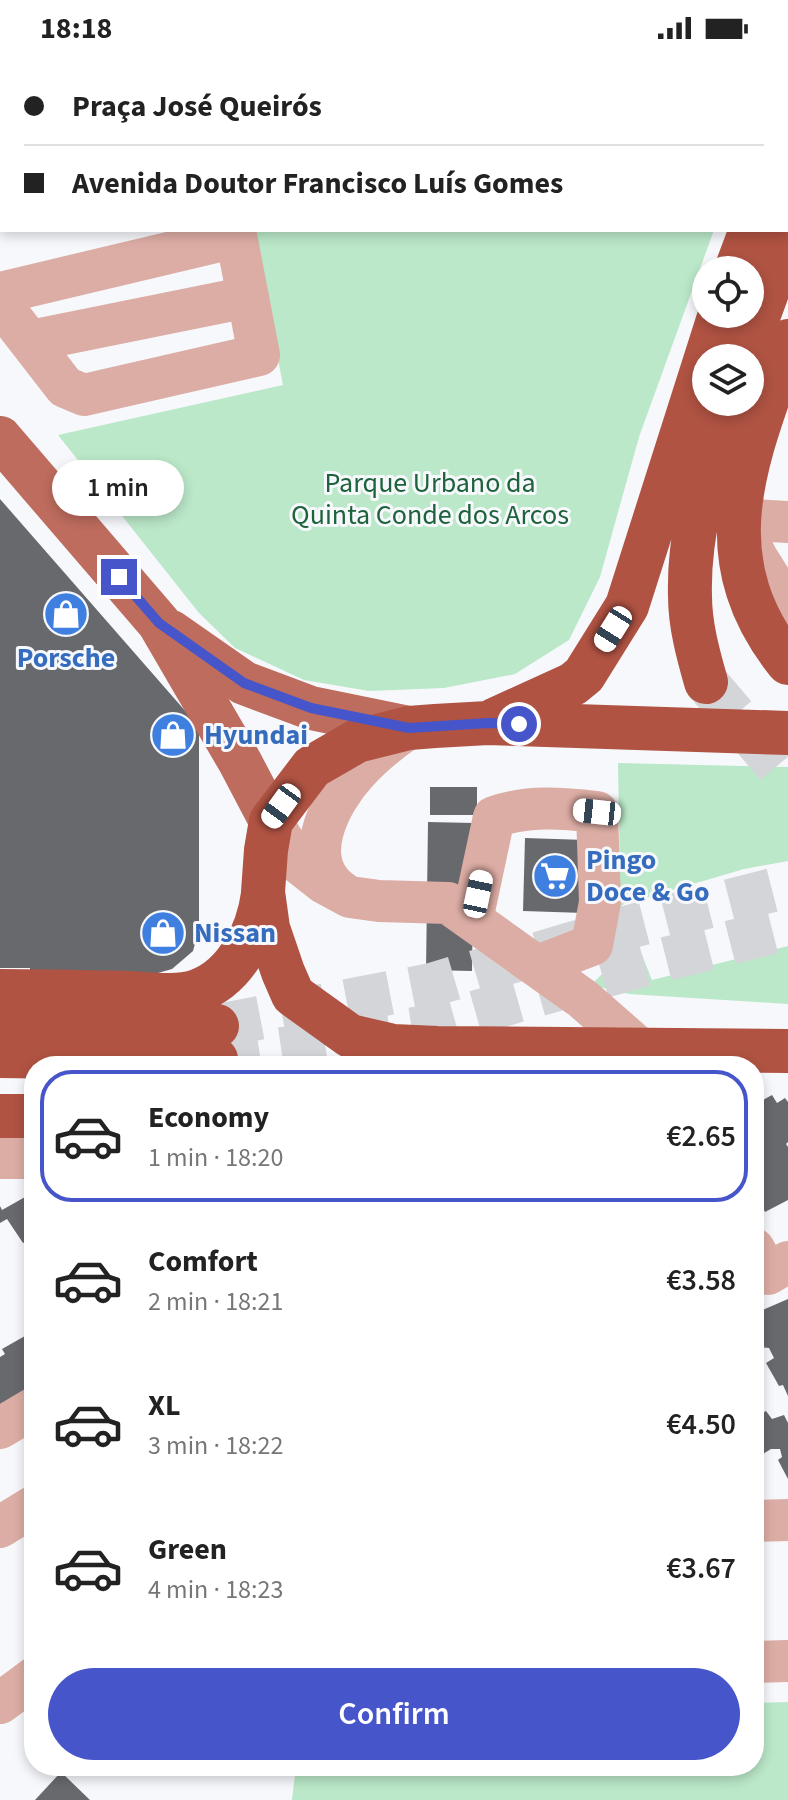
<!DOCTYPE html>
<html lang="en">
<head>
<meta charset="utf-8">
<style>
  :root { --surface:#fff; --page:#f2f2f2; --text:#222; --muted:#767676; --line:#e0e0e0; --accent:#4755ca }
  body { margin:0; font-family:"Source Sans 3",sans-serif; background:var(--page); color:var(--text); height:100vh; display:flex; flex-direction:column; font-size:30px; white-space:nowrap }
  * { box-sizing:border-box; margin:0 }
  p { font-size:26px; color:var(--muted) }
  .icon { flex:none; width:44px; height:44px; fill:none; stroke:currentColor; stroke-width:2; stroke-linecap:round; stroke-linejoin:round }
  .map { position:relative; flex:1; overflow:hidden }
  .sheet { position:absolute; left:24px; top:1000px; width:740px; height:720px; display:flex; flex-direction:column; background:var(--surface); border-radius:32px; box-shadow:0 4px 12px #0003 }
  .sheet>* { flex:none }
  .top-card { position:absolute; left:0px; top:0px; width:788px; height:176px; box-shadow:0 4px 12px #0003; display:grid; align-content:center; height:176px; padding:0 24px; background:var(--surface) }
  .controls { position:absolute; left:692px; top:200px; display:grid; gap:16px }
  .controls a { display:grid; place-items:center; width:72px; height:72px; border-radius:50%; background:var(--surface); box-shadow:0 4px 12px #0003; font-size:40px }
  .end { position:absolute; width:36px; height:36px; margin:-18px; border:10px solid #4755ca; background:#fff; box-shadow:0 0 0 4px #fff }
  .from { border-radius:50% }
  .bubble { position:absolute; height:56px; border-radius:28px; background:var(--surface); box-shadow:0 4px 12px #0003; font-size:26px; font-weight:600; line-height:56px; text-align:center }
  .car { position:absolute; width:24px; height:48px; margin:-24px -12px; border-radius:10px; box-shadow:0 0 6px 2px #0007; background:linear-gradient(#fff 24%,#345 0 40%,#fff 0 76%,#345 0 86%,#fff 0) }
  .top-card b { display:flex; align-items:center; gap:28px; height:76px; font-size:30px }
  .top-card b+b { border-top:2px solid var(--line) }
  .top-card i { width:20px; height:20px; background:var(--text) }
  ul { padding:14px 0 0; list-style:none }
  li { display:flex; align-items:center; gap:24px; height:132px; margin:0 16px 12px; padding:0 8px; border:4px solid transparent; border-radius:32px }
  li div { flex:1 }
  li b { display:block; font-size:30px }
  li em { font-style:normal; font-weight:600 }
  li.on { border-color:var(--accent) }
  li>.icon { width:72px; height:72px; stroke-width:1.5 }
  .cta { display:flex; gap:16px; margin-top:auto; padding:16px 24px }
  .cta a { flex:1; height:92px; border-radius:48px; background:var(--accent); color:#fff; font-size:32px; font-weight:600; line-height:92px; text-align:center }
  .status { display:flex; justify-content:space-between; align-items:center; height:56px; padding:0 40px; background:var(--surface); direction:ltr }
  .status svg { height:22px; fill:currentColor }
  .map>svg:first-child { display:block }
  .green { fill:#bbe8c9 }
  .building { fill:#68696d }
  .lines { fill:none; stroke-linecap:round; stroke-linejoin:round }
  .highway-tunnel { stroke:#d4d5d9; stroke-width:44; stroke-dasharray:44 22; stroke-linecap:butt }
  .minor { stroke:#dcada4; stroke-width:42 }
  .major { stroke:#bd6c5d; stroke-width:44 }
  .highway { stroke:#b05343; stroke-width:44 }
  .route { stroke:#4755ca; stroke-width:10 }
  .labels { text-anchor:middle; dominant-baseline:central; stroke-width:6; stroke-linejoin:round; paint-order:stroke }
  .park-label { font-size:28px; fill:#1c623b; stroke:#f7f8fc }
  .shop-label { font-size:28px; font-weight:bold; fill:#366cbe; stroke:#f7f8fc; text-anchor:start }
</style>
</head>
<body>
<div class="status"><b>18:18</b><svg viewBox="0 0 49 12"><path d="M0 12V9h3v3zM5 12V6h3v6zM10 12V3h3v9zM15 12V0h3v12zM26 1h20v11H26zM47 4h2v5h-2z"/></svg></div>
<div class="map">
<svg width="788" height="1744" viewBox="0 0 788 1744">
  <rect width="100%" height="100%" fill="#f7f8fc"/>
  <!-- green -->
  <path class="green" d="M219,0H788L786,9V2Z
    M253,174H714L639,381L600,521L569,584L515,618L444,632L369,635L304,624L235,592L199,557L58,379L283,329Z
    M618,707L788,711V805L744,813L622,849L652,924L788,890V948L629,938L591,929L618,902L621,886Z
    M788,1646V1744H292L296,1710H754V1647Z"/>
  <!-- building -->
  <path class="building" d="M0,443L194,665L199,674V873L193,895L172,913L158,917L30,916V912H0Z
    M430,731H477V759H430Z
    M428,766L474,767L472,915L426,914Z
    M525,782L586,784L584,857L523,855Z
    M772,1039L777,1047L785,1042L788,1046V1086L786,1088L788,1091V1144L765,1156L762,1150L754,1154V1068L757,1066L754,1049Z
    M34,1136V1207L32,1208L27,1198L32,1195L27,1185L23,1187L7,1163L0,1167V1150L2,1154Z
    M788,1243V1340L783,1329L779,1330L766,1307L774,1302L769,1292L761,1291L754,1277V1272L762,1265L758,1256Z
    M32,1276L34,1336L0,1350V1301L5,1298L2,1293Z
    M766,1355L772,1363L784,1359L788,1367V1423L778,1404L782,1401L780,1393H771L758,1401L754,1393V1373L757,1371L754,1361Z
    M61,1716L90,1744H35Z"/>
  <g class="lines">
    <!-- highway-tunnel -->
    <path class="highway-tunnel" d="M706,626L780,713L788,718
      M217,970L431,929L636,869L788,830
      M216,1003L421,972L646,908L788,872"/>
    <!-- minor -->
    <path class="minor" d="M201,0V2
      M0,68L2,67
      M0,149L2,148
      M0,237L236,181
      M0,247L65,331L84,339L259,299L235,174
      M30,285L248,241
      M738,463L788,466
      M740,468L757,502L788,551
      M271,765L296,805L324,827L350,841L379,845L448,847L583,943L640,993
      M342,836C298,807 329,746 357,716C372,699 390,685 409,672
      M472,864L494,761C528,749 562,752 597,756L600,846L592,889L537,910
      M0,1102H34
      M754,1193L768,1218L788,1206
      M0,1372L34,1352
      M754,1465L788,1464
      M0,1471L34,1450
      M754,1606L788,1605
      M0,1647L34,1622"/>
    <!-- major -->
    <path class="major" d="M0,382L159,567L240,706L271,765
      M171,576L244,627L311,652L409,672"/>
    <!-- highway -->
    <path class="highway" d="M786,84L788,80
      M736,214L751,174
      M788,285C748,401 701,499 788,607
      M743,302L788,179
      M706,626C698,598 690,569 690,540C688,473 709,410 729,346
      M494,664L573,628L584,619L627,550L720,258
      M788,677L488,667L435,670L409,672L357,685L312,711L271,765L266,794L263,836L268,872L283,916L293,939L350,980L393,990L437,992L788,995
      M0,935C43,935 86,936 129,937C151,938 176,942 197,935C236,922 258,876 263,838
      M0,966L217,970
      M0,1000L216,1003
      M0,1060H34"/>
  </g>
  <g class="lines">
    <!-- route -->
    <path class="route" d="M119,521L159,567L244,627L311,652L409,672L488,667L519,668"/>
  </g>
  <!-- icons -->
  <defs>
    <g id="shop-disc" transform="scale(2.3)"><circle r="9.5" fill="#3f7fe0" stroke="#f7f8fc"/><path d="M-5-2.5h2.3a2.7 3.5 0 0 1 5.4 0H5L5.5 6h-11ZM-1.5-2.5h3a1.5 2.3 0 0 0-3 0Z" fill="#fff"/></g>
    <g id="supermarket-disc" transform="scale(2.3)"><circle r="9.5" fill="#3f7fe0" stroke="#f7f8fc"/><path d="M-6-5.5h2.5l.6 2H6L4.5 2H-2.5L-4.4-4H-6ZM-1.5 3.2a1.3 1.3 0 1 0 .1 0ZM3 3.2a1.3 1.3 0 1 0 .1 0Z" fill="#fff"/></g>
  </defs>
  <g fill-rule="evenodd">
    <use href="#shop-disc" x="66" y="558"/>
    <use href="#shop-disc" x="173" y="679"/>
    <use href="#supermarket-disc" x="555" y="820"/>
    <use href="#shop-disc" x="163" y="877"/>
  </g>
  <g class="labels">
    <!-- park labels -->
    <g class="park-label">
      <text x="430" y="427">Parque Urbano da<tspan x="430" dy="32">Quinta Conde dos Arcos</tspan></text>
    </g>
    <!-- shop labels -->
    <g class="shop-label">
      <text x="66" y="602" text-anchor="middle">Porsche</text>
      <text x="204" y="679">Hyundai</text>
      <text x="586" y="804">Pingo<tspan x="586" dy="32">Doce &amp; Go</tspan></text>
      <text x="194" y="877">Nissan</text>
    </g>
  </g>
</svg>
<div class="controls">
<a><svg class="icon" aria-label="locate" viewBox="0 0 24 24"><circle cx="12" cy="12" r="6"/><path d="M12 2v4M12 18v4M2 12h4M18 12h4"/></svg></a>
<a><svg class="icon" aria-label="layers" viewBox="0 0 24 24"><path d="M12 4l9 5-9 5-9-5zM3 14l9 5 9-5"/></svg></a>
</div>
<i class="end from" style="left:519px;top:668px"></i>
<i class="end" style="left:119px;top:521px"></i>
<div class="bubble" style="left:52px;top:404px;width:132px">1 min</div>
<i class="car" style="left:613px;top:573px;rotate:212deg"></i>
<i class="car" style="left:281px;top:750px;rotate:216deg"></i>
<i class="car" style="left:597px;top:756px;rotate:276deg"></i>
<i class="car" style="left:478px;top:838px;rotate:12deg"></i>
<div class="top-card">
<b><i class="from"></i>Praça José Queirós</b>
<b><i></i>Avenida Doutor Francisco Luís Gomes</b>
</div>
<section class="sheet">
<ul>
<li class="on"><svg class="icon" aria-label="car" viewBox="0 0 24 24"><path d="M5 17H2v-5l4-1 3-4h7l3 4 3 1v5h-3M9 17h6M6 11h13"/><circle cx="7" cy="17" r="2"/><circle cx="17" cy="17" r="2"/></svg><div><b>Economy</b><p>1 min · 18:20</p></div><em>€2.65</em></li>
<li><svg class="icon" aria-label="car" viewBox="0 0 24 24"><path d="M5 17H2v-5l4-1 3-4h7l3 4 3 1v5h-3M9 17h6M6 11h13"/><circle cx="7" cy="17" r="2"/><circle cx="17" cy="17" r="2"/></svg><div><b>Comfort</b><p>2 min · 18:21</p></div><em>€3.58</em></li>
<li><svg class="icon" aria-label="car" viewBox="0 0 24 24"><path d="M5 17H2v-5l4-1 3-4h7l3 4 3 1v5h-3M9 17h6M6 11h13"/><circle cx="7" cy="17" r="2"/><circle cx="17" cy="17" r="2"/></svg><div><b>XL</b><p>3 min · 18:22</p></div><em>€4.50</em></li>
<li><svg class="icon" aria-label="car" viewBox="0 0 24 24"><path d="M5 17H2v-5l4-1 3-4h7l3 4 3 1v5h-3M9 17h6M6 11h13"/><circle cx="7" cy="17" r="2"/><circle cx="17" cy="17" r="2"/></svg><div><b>Green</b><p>4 min · 18:23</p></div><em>€3.67</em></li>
</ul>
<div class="cta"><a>Confirm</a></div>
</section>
</div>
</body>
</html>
